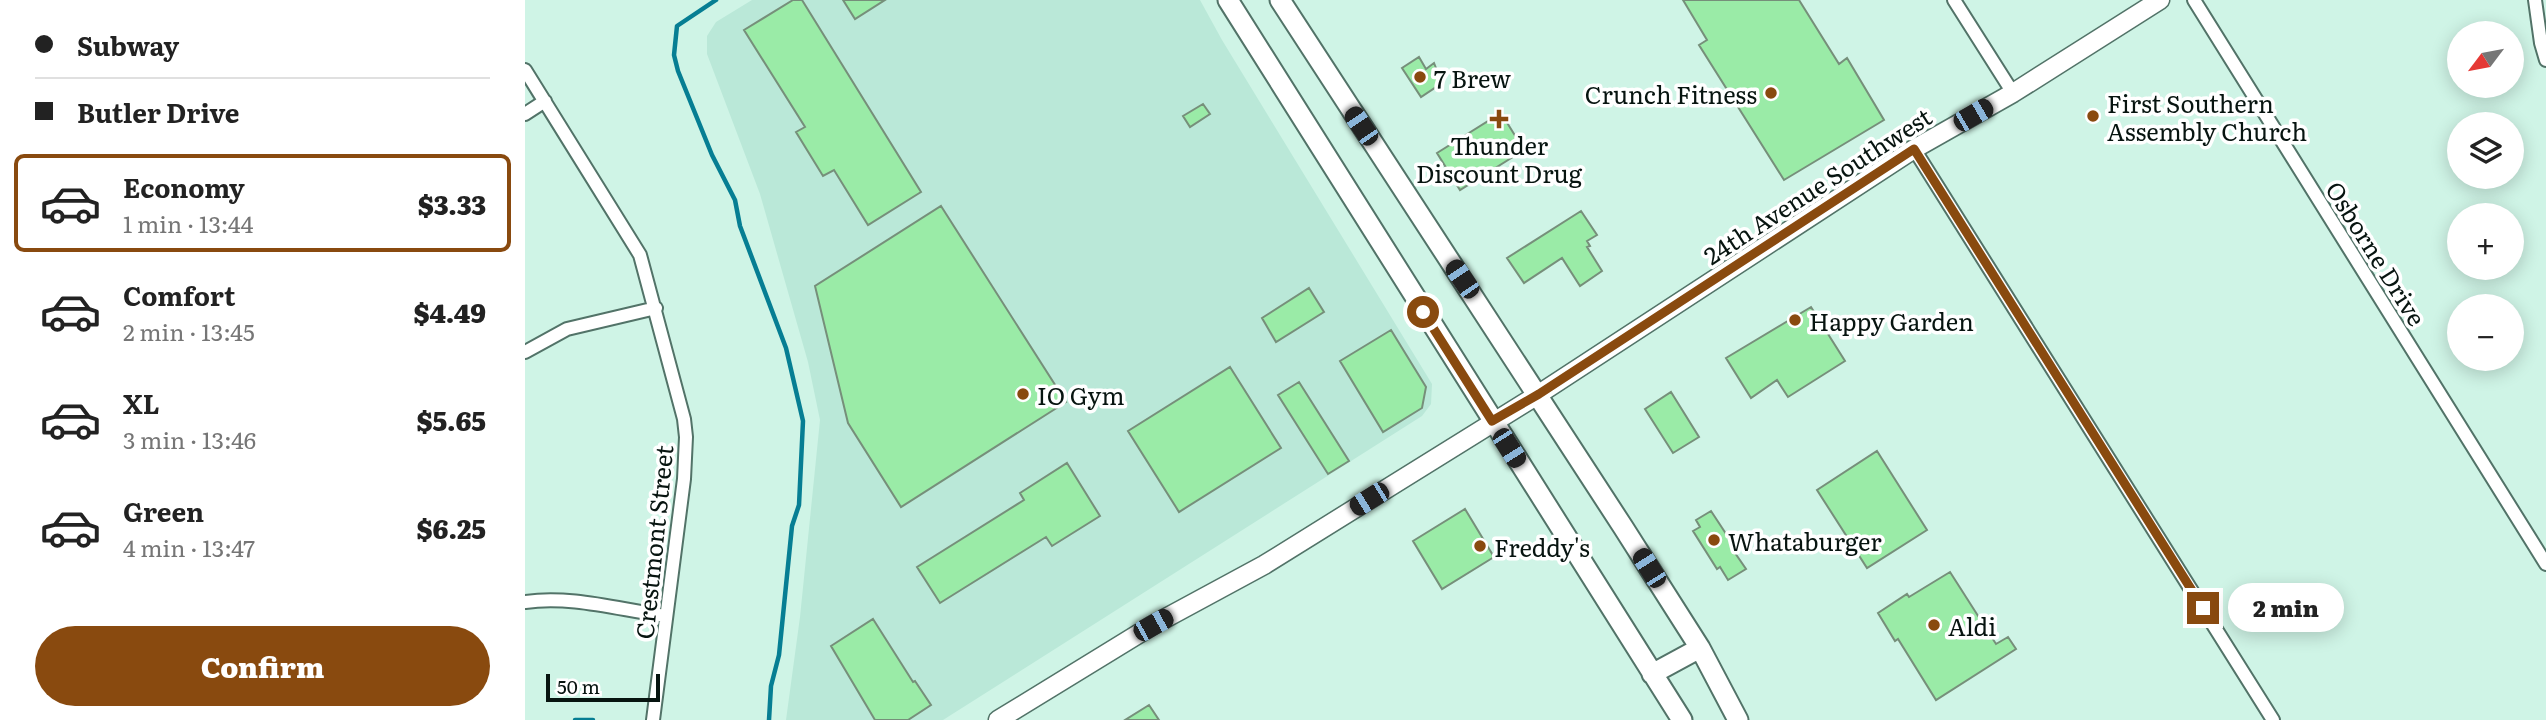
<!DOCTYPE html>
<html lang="en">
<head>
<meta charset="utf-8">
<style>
  :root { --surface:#fff; --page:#f2f2f2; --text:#222; --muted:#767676; --line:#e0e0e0; --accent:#894a0f }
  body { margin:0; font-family:Literata,serif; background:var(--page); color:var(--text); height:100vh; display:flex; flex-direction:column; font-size:26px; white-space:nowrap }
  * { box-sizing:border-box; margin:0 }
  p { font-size:23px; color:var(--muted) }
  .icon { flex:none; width:38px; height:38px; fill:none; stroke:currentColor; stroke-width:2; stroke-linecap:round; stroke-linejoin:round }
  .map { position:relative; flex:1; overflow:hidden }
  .side { display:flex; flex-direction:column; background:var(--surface); width:525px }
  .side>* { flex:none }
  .hud { display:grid; align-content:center; height:154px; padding:0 35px; background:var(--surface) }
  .needle { width:46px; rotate:238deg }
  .controls { position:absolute; left:1922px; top:21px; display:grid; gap:14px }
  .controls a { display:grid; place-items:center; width:77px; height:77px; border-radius:50%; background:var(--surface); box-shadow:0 4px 18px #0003; font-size:35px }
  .scale { position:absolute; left:21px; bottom:18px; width:114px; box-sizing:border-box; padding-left:7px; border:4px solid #071410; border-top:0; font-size:19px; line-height:24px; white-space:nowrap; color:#071410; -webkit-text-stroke:5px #fff; paint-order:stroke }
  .end { position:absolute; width:32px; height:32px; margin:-16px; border:9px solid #894a0f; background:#fff; box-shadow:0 0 0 4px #fff }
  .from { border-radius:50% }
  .bubble { position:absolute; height:49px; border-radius:24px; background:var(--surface); box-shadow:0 4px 18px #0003; font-size:23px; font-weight:800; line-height:49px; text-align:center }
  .car { position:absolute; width:21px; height:42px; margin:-21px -10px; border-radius:9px; box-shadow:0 0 5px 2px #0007; background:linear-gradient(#222 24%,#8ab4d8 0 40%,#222 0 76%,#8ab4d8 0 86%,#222 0) }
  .hud b { display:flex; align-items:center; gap:24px; height:66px; font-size:26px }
  .hud b+b { border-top:2px solid var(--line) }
  .hud i { width:18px; height:18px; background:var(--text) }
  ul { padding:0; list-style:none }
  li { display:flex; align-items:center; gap:21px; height:98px; margin:0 14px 10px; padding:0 21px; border:4px solid transparent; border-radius:10px }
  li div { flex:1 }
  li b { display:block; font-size:26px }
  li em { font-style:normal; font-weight:800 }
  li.active { border-color:var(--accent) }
  li>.icon { width:63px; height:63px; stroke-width:1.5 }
  .button { display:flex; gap:14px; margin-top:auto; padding:14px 35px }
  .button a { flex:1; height:80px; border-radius:42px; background:var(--accent); color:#fff; font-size:28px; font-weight:800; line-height:80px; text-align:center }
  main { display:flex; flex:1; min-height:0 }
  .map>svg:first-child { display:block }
  .built { fill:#bae8d8 }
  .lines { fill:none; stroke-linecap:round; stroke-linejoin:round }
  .stream { stroke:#067e93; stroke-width:4.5 }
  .building { fill:#9aeba7; stroke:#768f7a; stroke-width:2 }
  .minor-casing { stroke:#527368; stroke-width:16 }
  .secondary-casing { stroke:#527368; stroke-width:21 }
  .primary-casing { stroke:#527368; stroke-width:23 }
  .minor { stroke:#fff; stroke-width:12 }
  .secondary { stroke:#fff; stroke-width:18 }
  .primary { stroke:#fff; stroke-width:19 }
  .route { stroke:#894a0f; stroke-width:9 }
  .poi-dot { fill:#894a0f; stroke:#fff; stroke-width:2.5 }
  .labels { text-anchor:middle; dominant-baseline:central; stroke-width:7; stroke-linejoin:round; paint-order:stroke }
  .poi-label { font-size:24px; fill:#071410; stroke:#fff; text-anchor:start }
  .street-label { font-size:24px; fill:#071410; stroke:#fff }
</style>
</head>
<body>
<main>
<section class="side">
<div class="hud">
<b><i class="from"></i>Subway</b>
<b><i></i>Butler Drive</b>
</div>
<ul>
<li class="active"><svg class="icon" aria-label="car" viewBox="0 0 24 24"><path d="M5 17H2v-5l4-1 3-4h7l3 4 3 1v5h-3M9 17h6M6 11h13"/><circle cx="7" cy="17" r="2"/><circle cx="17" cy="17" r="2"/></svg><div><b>Economy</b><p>1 min · 13:44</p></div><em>$3.33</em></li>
<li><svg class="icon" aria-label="car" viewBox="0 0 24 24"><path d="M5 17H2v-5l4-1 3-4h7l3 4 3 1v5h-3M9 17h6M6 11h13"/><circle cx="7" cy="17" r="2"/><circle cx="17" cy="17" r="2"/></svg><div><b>Comfort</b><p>2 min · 13:45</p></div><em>$4.49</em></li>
<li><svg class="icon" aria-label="car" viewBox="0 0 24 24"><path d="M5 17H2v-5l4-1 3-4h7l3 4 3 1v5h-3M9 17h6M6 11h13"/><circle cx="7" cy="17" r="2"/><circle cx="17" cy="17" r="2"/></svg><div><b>XL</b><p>3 min · 13:46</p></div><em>$5.65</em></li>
<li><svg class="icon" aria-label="car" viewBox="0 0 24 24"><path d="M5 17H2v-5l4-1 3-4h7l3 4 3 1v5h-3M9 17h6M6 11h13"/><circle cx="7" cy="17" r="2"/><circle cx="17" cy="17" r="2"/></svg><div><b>Green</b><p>4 min · 13:47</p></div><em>$6.25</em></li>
</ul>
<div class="button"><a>Confirm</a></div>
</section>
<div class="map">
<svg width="2021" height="720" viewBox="0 0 2021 720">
  <rect width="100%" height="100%" fill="#cff4e6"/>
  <!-- built -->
  <path class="built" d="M227,0H675L697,40L907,384L906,404L897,416L418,720H261L275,617L295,420L283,362L235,194L182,54V36L191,22Z"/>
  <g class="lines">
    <!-- stream -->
    <path class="stream" d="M191,0L152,26L149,55L153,71L187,155L210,200L215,226L261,348L278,421L274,505L267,526L254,655L246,686L244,720
      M50,720H68"/>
  </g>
  <!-- building -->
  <path class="building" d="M268,0H277L396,192L343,225L309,170L298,176L271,132L280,127L219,30Z
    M318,0H360L330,19Z
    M1158,0H1274L1314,64L1322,58L1359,120L1259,180L1174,45L1182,40Z
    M894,57L901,69L909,63L917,83L896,97L877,68Z
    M678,104L685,114L665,127L658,116Z
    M976,113L999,150L935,190L912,153Z
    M416,206L541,402L376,507L323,423L290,286Z
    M1056,211L1072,235L1062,241L1065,246L1062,247L1077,271L1055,286L1037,258L999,283L982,258Z
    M784,288L799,312L751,342L737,318Z
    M1286,307L1320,361L1263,397L1252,380L1226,398L1201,358Z
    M866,330L901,387L897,408L858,432L815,361Z
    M705,367L756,448L654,512L603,431Z
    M774,382L824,461L803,474L753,395Z
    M1146,392L1174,437L1148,453L1120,409Z
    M1352,451L1402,530L1342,568L1292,490Z
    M542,463L575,516L527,546L521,537L415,603L392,567L499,500L495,493Z
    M940,509L969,557L917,589L888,541Z
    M1186,511L1211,549L1208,550L1221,569L1203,580L1195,567L1192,569L1168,531L1175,527L1171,520Z
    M1425,572L1471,644L1483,637L1491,649L1411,700L1373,639L1370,641L1353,613L1382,594L1384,597Z
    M348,619L388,682L390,681L406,705L383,720H350L306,646Z
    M624,705L634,720H600Z"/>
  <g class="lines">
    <!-- minor casing -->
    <g class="minor-casing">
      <path id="minor" d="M1429,0L1488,93
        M1669,0L2021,564
        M2010,0L2016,43L2021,60
        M0,70L115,255L159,419L161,437L159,479L128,720
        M0,114L20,101
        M1389,149L1748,720
        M0,352L42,329L131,308
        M0,602C46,595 95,610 141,616"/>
    </g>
    <!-- secondary casing -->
    <g class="secondary-casing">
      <path id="secondary" d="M473,720L628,625L739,565L1014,394L1389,149L1488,93L1635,0"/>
    </g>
    <!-- primary casing -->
    <g class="primary-casing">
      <path id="primary" d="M703,0L1157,720
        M755,0L1098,527L1175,648L1213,720
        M1127,674L1175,648"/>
    </g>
    <!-- minor -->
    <use href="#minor" class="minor"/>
    <!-- secondary -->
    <use href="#secondary" class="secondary"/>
    <!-- primary -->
    <use href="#primary" class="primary"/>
  </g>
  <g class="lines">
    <!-- route -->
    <path class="route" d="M898,312L967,421L1014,394L1389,149L1678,608"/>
  </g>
  <!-- markers -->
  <g class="poi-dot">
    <circle cx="895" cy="77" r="7"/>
    <circle cx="1246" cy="93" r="7"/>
    <circle cx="1568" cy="116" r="7"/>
    <path d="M970.5 108.5h7v7h7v7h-7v7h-7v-7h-7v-7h7z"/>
    <circle cx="1270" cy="320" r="7"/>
    <circle cx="498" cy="394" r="7"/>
    <circle cx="1189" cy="540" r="7"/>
    <circle cx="955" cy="546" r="7"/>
    <circle cx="1409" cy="625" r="7"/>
  </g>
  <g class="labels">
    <!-- poi labels -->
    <g class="poi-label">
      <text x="909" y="77">7 Brew</text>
      <text x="1232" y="93" text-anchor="end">Crunch Fitness</text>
      <text x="1582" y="102">First Southern<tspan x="1582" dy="28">Assembly Church</tspan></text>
      <text x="974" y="144" text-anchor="middle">Thunder<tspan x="974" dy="28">Discount Drug</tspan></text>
      <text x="1284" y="320">Happy Garden</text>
      <text x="512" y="394">IO Gym</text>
      <text x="1203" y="540">Whataburger</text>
      <text x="969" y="546">Freddy's</text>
      <text x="1423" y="625">Aldi</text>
    </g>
    <!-- street labels -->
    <g class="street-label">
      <text transform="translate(1292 185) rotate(-33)">24th Avenue Southwest</text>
      <text transform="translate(1852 253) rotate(58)">Osborne Drive</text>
      <text transform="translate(128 542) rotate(-84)">Crestmont Street</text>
    </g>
  </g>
</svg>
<div class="controls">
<a><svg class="needle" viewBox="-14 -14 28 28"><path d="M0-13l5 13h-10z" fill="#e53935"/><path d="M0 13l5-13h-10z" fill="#767676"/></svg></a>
<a><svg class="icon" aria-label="layers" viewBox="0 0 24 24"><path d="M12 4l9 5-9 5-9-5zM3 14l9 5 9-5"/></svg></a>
<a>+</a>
<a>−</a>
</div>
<div class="scale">50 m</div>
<i class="end from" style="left:898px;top:312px"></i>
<i class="end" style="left:1678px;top:608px"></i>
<div class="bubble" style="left:1703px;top:583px;width:116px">2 min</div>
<i class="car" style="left:1448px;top:115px;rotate:60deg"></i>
<i class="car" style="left:836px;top:126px;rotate:326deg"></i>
<i class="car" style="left:937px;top:279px;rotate:326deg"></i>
<i class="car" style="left:984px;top:448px;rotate:148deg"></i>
<i class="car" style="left:844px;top:499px;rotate:238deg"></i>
<i class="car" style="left:1124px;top:568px;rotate:328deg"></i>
<i class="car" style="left:628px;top:625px;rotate:61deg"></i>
</div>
</main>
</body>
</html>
